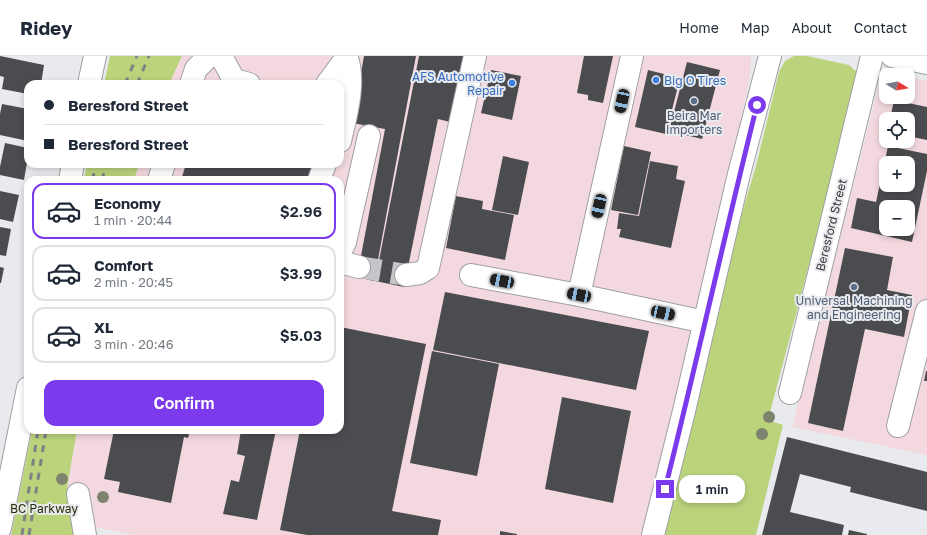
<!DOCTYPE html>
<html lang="en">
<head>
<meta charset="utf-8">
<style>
  :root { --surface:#fff; --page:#f2f2f3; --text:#1f2937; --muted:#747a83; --line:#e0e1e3; --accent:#7c3aed }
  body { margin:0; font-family:"Golos Text",sans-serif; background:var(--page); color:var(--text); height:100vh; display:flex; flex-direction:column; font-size:15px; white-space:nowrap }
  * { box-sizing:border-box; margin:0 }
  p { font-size:13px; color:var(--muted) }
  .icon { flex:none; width:22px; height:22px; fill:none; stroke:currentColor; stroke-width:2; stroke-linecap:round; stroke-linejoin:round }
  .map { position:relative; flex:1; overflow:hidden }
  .side { position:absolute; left:24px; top:120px; width:320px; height:258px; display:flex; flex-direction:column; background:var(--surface); border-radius:12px; box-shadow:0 2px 6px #0003 }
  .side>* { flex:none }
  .top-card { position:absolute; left:24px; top:24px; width:320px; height:88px; border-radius:12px; box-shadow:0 2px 6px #0003; display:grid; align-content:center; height:88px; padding:0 20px; background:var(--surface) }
  .needle { width:26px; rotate:101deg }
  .fabs { position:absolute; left:879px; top:12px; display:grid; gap:8px }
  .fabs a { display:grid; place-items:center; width:36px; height:36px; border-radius:8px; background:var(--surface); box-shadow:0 2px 6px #0003; font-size:20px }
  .end { position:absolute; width:18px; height:18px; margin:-9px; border:5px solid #7c3aed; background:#fff; box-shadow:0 0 0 2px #fff }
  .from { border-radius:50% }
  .bubble { position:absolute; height:28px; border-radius:12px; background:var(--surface); box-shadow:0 2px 6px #0003; font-size:13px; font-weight:600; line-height:28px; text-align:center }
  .car { position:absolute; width:12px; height:24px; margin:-12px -6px; border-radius:5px; box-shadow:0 0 3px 1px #0007; background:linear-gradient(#222 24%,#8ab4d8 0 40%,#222 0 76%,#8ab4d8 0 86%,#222 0) }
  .top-card b { display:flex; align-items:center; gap:14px; height:38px; font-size:15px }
  .top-card b+b { border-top:1px solid var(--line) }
  .top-card i { width:10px; height:10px; background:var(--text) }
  ul { padding:7px 0 0; list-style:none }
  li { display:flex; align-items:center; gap:12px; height:56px; margin:0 8px 6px; padding:0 12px; border:2px solid var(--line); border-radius:12px }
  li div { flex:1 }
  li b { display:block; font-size:15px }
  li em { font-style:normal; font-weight:600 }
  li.selected { border-color:var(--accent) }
  li>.icon { width:36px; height:36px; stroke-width:1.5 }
  .action { display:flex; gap:8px; margin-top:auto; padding:8px 20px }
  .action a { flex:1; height:46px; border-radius:12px; background:var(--accent); color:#fff; font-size:16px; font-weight:600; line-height:46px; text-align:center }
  header { display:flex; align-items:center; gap:24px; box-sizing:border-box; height:56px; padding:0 20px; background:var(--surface); border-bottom:1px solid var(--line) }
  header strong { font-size:19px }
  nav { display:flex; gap:22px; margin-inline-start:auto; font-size:14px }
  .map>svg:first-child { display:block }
  .commercial { fill:#f3d9df; fill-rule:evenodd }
  .green { fill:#bbd47c }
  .building { fill:#4b4c4f; fill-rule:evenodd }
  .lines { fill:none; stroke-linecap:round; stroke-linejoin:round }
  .minor-tunnel { stroke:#c6c6ca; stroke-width:22; stroke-dasharray:22 11; stroke-linecap:butt }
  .minor-casing { stroke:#9fa0a3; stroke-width:24 }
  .minor { stroke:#fff; stroke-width:22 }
  .rail { stroke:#818284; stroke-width:3; stroke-dasharray:7 7; stroke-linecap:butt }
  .tree { fill:#7e836f }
  .route { stroke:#7c3aed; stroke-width:5 }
  .shop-dot { fill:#3f7fe0; stroke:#e9eaee; stroke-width:1.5 }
  .service-dot { fill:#5c6f8a; stroke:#e9eaee; stroke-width:1.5 }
  .labels { text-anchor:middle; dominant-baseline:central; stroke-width:4; stroke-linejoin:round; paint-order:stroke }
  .shop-label { font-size:12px; fill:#366cbe; stroke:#e9eaee; text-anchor:end }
  .service-label { font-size:12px; fill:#4e5e75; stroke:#e9eaee }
  .street-label { font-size:12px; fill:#38383a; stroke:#e9eaee }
  .park-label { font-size:12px; fill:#262f07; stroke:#e9eaee }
</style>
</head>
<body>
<header>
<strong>Ridey</strong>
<nav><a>Home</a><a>Map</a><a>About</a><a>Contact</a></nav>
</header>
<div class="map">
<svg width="927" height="479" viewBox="0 0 927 479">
  <rect width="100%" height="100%" fill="#e9eaee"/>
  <!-- commercial -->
  <path class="commercial" d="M182,0H750L751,7L749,25L702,248L646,479H136L75,467L67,432L77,374H340V124H134L139,108H340V28H169Z
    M886,21V41H908V21L927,25V399L792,371L879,28ZM886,63H908V85H886ZM886,107H908V129H886ZM886,151H908V173H886Z"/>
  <!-- green -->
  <path class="green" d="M110,0H182L169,28H104Z
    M794,0H807L849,9L858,17L857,27L768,364L783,369L756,479H663L739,167L756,110L779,16L785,5Z
    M87,108H139L134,124H84Z
    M32,374H77L67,432L75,467L76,479H11Z"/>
  <!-- building -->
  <path class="building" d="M0,0L44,9L41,28H28V38L2,33L4,21L0,20Z
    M364,0H416L374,225L357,221L385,73L352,67Z
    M419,0H468L454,67L438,63L404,231L375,225Z
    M584,0H613L603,47L588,44V39L577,37Z
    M687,6L720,14L702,83L669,75Z
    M491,14L521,20L512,64L481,57Z
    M648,14L680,22L666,78L635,71Z
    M894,44L927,51V84L908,80V63H890Z
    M2,48L28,53V85L0,79V58Z
    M5,87L28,92V101L24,124L0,119V111Z
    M624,90L651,96L638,159L611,154Z
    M888,90L927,98V115L912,186L851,172L857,142L876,146ZM886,107H908V129H886ZM886,151H908V173H886Z
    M503,100L529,106L518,159L492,154Z
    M650,105L678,110L676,123L685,125L671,192L619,181L621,173H617L619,157L639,160Z
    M186,108H320L315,124H181Z
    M0,135L19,139L13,166L0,163Z
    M456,140L483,145L482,153L514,159L505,204L446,192Z
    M0,171L11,173L6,200L0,199Z
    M845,192L893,201L887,234L912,239L904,281L865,273L843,375L808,367Z
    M0,211L4,212L1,227H0Z
    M445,236L649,275L636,334L433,294Z
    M340,271L426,288L392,455L441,464L438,479H307L280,474L300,374H340Z
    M432,295L499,308L477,420L410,407Z
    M926,315H927V325H924Z
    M562,341L631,355L613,447L545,433Z
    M114,374H190L188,382L184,381L171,447L118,436L120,426L104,423Z
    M241,374H276L257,464L223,458L231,424L239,426L245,400L237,398Z
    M787,381L927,416V455L850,436L851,431L800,418L790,456L844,469L842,479H762Z
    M849,474L867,478V479H848Z
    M500,475L517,478V479H500Z"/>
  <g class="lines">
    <!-- minor-tunnel -->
    <path class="minor-tunnel" d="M359,211L406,219"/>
    <!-- minor casing -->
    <g class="minor-casing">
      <path id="minor" d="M221,0L234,24L249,28
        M892,0L927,7
        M89,28L95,0
        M191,28L196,13L209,0
        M327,28L347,1
        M340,85C346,60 356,24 346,0
        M70,124L73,108
        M159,124L164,108
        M319,124L325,108
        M340,196L345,186L369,80
        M340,206L359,211
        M406,219L420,217L428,212L475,0
        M471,219L579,239L705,266
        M579,239L632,0
        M790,337L872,0
        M898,370L927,255
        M78,438L85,479
        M0,472L28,332
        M653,479L684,355L739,118L770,0"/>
    </g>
    <!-- minor -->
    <use href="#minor" class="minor"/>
    <!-- rail -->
    <path class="rail" d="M125,28L137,0
      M137,28L149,0
      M92,124L97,108
      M102,124L106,108
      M22,479L38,374
      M29,479L46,374"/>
  </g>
  <!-- trees -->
  <g class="tree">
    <circle cx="769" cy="361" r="6"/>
    <circle cx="762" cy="378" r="6"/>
    <circle cx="62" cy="423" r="6"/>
    <circle cx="103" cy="441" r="6"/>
  </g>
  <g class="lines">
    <!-- route -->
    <path class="route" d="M665,433C697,305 725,177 757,49"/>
  </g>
  <!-- markers -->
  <g class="shop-dot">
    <circle cx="656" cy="24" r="4"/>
    <circle cx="512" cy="27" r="4"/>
  </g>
  <g class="service-dot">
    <circle cx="694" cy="45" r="4"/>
    <circle cx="854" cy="231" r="4"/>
  </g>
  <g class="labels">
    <!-- shop labels -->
    <g class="shop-label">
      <text x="504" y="20">AFS Automotive<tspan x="504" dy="14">Repair</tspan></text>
      <text x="664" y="24" text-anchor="start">Big O Tires</text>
    </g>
    <!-- service labels -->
    <g class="service-label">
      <text x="694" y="59">Beira Mar<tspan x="694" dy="14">Importers</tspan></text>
      <text x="854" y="244">Universal Machining<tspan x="854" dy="14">and Engineering</tspan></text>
    </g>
    <!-- street labels -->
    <g class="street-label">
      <text transform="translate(831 169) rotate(-76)">Beresford Street</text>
    </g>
    <!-- park labels -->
    <g class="park-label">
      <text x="44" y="452">BC Parkway</text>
    </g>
  </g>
</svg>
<div class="fabs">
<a><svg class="needle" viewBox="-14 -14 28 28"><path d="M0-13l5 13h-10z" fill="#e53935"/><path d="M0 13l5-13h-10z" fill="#747a83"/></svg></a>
<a><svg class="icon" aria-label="locate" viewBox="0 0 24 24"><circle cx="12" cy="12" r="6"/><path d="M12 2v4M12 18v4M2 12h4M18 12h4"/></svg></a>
<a>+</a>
<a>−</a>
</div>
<i class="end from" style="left:757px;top:49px"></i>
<i class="end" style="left:665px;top:433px"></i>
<div class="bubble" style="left:679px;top:419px;width:66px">1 min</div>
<i class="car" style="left:622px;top:45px;rotate:192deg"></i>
<i class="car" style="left:599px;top:150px;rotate:192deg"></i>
<i class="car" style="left:502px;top:225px;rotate:281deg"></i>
<i class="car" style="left:579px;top:239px;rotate:281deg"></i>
<i class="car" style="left:663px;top:257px;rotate:102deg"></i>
<div class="top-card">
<b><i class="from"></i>Beresford Street</b>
<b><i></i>Beresford Street</b>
</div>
<section class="side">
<ul>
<li class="selected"><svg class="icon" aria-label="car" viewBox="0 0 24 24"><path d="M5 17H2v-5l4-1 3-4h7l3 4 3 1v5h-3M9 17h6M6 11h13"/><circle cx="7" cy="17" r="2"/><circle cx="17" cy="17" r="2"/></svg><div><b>Economy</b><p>1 min · 20:44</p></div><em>$2.96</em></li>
<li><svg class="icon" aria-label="car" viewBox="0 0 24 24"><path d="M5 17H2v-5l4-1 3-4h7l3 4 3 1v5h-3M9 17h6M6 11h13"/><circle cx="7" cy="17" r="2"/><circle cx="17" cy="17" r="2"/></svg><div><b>Comfort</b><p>2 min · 20:45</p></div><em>$3.99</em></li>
<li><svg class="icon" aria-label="car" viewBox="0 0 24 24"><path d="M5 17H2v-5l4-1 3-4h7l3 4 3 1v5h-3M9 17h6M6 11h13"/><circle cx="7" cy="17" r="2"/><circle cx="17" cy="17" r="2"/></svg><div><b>XL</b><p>3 min · 20:46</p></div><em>$5.03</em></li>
</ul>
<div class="action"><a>Confirm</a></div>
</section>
</div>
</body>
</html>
